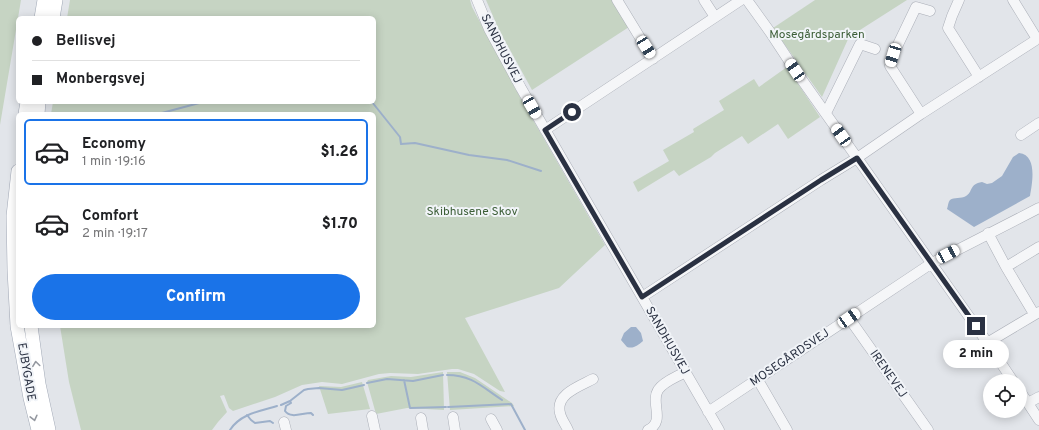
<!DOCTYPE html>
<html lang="en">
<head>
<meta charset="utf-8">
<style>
  :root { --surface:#fff; --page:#f6f6f6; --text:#202124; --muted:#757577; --line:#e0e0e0; --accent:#1a73e8 }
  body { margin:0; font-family:Overpass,sans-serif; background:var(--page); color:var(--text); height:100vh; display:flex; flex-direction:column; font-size:15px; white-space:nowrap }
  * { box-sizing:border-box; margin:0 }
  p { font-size:13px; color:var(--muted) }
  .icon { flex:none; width:22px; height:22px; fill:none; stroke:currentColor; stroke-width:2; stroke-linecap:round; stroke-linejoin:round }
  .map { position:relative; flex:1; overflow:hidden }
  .details { position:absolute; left:16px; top:112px; width:360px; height:216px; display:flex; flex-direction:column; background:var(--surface); border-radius:6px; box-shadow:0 2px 10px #0003 }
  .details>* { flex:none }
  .top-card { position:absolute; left:16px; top:16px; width:360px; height:88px; border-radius:6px; box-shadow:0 2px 10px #0003; display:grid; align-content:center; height:88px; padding:0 16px; background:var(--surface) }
  .tools { position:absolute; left:983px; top:374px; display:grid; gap:8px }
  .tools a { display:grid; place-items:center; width:44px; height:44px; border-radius:50%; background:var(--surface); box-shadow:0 2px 10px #0003; font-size:20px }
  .end { position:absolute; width:18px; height:18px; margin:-9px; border:5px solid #2a3142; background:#fff; box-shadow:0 0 0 2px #fff }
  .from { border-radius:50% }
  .bubble { position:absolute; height:28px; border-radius:14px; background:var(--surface); box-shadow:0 2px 10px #0003; font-size:13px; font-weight:800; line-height:28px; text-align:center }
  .car { position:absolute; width:12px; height:24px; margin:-12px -6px; border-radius:5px; box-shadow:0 0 3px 1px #0007; background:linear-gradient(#fff 24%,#345 0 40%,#fff 0 76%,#345 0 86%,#fff 0) }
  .top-card b { display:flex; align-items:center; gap:14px; height:38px; font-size:15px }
  .top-card b+b { border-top:1px solid var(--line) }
  .top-card i { width:10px; height:10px; background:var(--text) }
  ul { padding:7px 0 0; list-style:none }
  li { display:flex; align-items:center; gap:12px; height:66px; margin:0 8px 6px; padding:0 8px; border:2px solid transparent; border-radius:6px }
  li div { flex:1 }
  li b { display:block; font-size:15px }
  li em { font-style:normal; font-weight:800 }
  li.active { border-color:var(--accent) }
  li>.icon { width:36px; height:36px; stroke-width:1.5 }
  .primary-button { display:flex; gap:8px; margin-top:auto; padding:8px 16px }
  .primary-button a { flex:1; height:46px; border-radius:24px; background:var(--accent); color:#fff; font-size:16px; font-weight:800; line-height:46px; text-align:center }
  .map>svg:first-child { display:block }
  .green { fill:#c6d4c3 }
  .water { fill:#9db0ca }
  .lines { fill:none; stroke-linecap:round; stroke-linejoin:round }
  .stream { stroke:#9db0ca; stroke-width:2 }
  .minor-casing { stroke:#abafb8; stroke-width:11 }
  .major-casing { stroke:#a1a8b6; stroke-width:14 }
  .minor { stroke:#f5f6f8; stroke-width:10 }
  .major { stroke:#fff; stroke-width:13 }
  .oneway { stroke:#9498a0 }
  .route { stroke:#2a3142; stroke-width:5 }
  .labels { text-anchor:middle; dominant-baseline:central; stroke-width:4; stroke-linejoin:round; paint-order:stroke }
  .park-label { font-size:12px; fill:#3c5e37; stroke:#f1f4f8 }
  .street-label { font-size:12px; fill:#2a3142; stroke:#f1f4f8 }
</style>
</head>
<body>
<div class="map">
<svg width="1039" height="430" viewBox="0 0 1039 430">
  <rect width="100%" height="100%" fill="#e2e5ea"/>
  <!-- green -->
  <path class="green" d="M0,0H21L0,125Z
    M70,0H470L472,7L521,99L605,245L559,288L465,318L505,392L500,391L474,374L458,369H452L418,374L390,373L379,374L342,384L322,382L302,385L275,397L233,411L229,408L224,395L220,396L227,412L218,422L212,430H81L69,382L60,326H374V114H51L53,102H374V18H67Z
    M486,0H612L629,27L532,90L499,30Z
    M815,0H907L849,37L822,97L773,28Z
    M787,67L820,117L788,139L778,124L748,144L742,136L715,153L711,157L679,176L674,170L638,192L633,182L669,161L663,150L694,132L693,129L724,110L719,101L754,79L759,87Z
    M443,372L444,410L407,408L376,414L367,382L368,380L391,376L411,377Z
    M447,372H460L475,378L512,403L514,406L450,410Z
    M362,382L370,409L328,414L319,386L341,387Z"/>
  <!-- water -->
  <path class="water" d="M1019,153C1038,155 1032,184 1030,196L974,227L947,209C948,207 948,202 950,200C954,197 961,199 966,196C973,192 969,184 982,182L987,184L992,183L1002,176L1013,157Z
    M631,327H636L641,333L643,341C638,345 634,349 627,347L621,340L624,333Z"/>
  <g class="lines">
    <!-- stream -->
    <path class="stream" d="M372,102L400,137L401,144L415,143L469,155L507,160L541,171
      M158,114L203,102
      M447,375C472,375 482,387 502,400
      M404,380L410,408L446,407
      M367,383L387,379L413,381L443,375
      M290,401L291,403L286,406L285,411C291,419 302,413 311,413L313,415
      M281,405L290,401L304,390L308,389L319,388L342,390L351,388L364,385
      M448,407L511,404L525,430
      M247,415L251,420L255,423L270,421L273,423
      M230,430C240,414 260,411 277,406"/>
    <!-- minor casing -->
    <g class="minor-casing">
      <path id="minor" d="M477,0L489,29L521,88L719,430
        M617,0L653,59
        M704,0L715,17
        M747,0L770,32L795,70L982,335L1013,381
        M959,0L952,16L948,28L979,77
        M1013,0L1037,39
        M826,113L860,44L875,49
        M921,114L890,66L893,55L916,7L930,11
        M545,130L741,0
        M1021,135L1039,123
        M988,233L1006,267L1034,314
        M1006,267L1039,247
        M642,297L821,180L857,158L921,114L1039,38
        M849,318L928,430
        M987,343L1039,312
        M758,380L787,430
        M1020,391L1039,420
        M1028,403L1039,397
        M708,412L932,263L1039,208
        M372,416L375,430
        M453,417L455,430
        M421,418L423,430
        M491,419L497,430
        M284,422L286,430
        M568,430C566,425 561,419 560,413C555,394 580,386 593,379
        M648,430C666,421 650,403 658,390C664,381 677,377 685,372"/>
    </g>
    <!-- major casing -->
    <g class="major-casing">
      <path id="major" d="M41,18L44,0
        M53,18L56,0
        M25,114L27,102
        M38,114L39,102
        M18,171L13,216L14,270L17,326L30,398L38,430
        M31,326L39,384L49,430"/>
    </g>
    <!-- minor -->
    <use href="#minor" class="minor"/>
    <!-- major -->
    <use href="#major" class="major"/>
  </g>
  <!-- one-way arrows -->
  <defs><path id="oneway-chevron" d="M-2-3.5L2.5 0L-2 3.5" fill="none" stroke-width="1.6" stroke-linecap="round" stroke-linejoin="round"/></defs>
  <g class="oneway">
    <use href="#oneway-chevron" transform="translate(36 364) rotate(-98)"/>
    <use href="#oneway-chevron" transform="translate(34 418) rotate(76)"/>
  </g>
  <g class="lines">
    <!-- route -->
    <path class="route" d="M572,112L545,130L642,297L821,180L857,158L976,326"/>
  </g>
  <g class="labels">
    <!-- park labels -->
    <g class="park-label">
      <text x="817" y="35">Mosegårdsparken</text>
      <text x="472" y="212">Skibhusene Skov</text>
    </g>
    <!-- street labels -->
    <g class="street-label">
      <text transform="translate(501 49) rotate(63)">SANDHUSVEJ</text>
      <text transform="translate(667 341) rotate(60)">SANDHUSVEJ</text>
      <text transform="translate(790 358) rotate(-34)">MOSEGÅRDSVEJ</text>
      <text transform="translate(26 372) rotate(80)">EJBYGADE</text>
      <text transform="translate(888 374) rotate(55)">IRENEVEJ</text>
    </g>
  </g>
</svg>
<div class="tools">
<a><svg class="icon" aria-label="locate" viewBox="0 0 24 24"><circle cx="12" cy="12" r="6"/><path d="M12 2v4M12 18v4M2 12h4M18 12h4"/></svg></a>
</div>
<i class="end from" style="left:572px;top:112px"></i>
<i class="end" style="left:976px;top:326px"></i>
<div class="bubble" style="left:943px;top:340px;width:66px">2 min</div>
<i class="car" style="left:646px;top:47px;rotate:148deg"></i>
<i class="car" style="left:893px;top:55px;rotate:197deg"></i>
<i class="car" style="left:795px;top:70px;rotate:326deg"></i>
<i class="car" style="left:532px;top:107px;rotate:150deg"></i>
<i class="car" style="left:841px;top:135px;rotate:325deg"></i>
<i class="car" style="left:948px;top:254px;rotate:62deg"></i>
<i class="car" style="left:849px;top:318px;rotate:56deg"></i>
<div class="top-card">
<b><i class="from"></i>Bellisvej</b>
<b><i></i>Monbergsvej</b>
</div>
<section class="details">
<ul>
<li class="active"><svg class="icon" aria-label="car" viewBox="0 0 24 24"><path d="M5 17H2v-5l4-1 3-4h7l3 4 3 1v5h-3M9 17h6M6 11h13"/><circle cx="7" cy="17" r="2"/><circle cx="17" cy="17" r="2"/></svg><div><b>Economy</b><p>1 min · 19:16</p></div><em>$1.26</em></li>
<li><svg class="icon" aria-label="car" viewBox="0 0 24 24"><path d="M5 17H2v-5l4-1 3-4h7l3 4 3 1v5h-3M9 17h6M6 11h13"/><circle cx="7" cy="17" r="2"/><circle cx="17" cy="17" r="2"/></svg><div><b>Comfort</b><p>2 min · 19:17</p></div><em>$1.70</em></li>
</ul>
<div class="primary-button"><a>Confirm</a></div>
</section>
</div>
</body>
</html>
